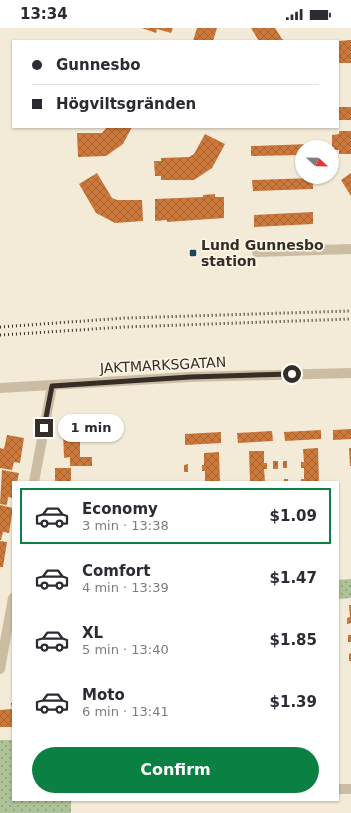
<!DOCTYPE html>
<html lang="en">
<head>
<meta charset="utf-8">
<style>
  :root { --surface:#fff; --page:#f7f7f7; --text:#2b2b33; --muted:#7c7c81; --line:#e1e1e2; --accent:#0b8043 }
  body { margin:0; font-family:"DejaVu Sans",sans-serif; background:var(--page); color:var(--text); height:100vh; display:flex; flex-direction:column; font-size:15px; white-space:nowrap }
  * { box-sizing:border-box; margin:0 }
  p { font-size:13px; color:var(--muted) }
  .icon { flex:none; width:22px; height:22px; fill:none; stroke:currentColor; stroke-width:2; stroke-linecap:round; stroke-linejoin:round }
  .map { position:relative; flex:1; overflow:hidden }
  .panel { position:absolute; left:12px; top:453px; width:327px; height:320px; display:flex; flex-direction:column; background:var(--surface); border-radius:0px; box-shadow:0 1px 3px #0004 }
  .panel>* { flex:none }
  .guide { position:absolute; left:12px; top:12px; width:327px; height:88px; border-radius:0px; box-shadow:0 1px 3px #0004; display:grid; align-content:center; height:88px; padding:0 20px; background:var(--surface) }
  .needle { width:26px; rotate:112deg }
  .buttons { position:absolute; left:295px; top:112px; display:grid; gap:8px }
  .buttons a { display:grid; place-items:center; width:44px; height:44px; border-radius:50%; background:var(--surface); box-shadow:0 1px 3px #0004; font-size:20px }
  .end { position:absolute; width:18px; height:18px; margin:-9px; border:5px solid #362e26; background:#fff; box-shadow:0 0 0 2px #fff }
  .from { border-radius:50% }
  .bubble { position:absolute; height:28px; border-radius:14px; background:var(--surface); box-shadow:0 1px 3px #0004; font-size:13px; font-weight:600; line-height:28px; text-align:center }
  .guide b { display:flex; align-items:center; gap:14px; height:38px; font-size:15px }
  .guide b+b { border-top:1px solid var(--line) }
  .guide i { width:10px; height:10px; background:var(--text) }
  ul { padding:7px 0 0; list-style:none }
  li { display:flex; align-items:center; gap:12px; height:56px; margin:0 8px 6px; padding:0 12px; border:2px solid transparent; border-radius:0px }
  li div { flex:1 }
  li b { display:block; font-size:15px }
  li em { font-style:normal; font-weight:600 }
  li.on { border-color:var(--accent) }
  li>.icon { width:36px; height:36px; stroke-width:1.5 }
  .primary-button { display:flex; gap:8px; margin-top:auto; padding:8px 20px }
  .primary-button a { flex:1; height:46px; border-radius:24px; background:var(--accent); color:#fff; font-size:16px; font-weight:600; line-height:46px; text-align:center }
  .status { display:flex; justify-content:space-between; align-items:center; height:28px; padding:0 20px; background:var(--surface); direction:ltr }
  .status svg { height:11px; fill:currentColor }
  .map>svg:first-child { display:block }
  .park { fill:url(#park-dots) }
  .building { fill:url(#building-cross-hatch) }
  .lines { fill:none; stroke-linecap:round; stroke-linejoin:round }
  .minor { stroke:#cbbda4; stroke-width:10 }
  .rail { stroke:#362e26; stroke-width:3; stroke-dasharray:1 3; stroke-linecap:butt }
  .route { stroke:#362e26; stroke-width:5 }
  .poi-dot { fill:#194a5a; stroke:#faf4e5; stroke-width:1.5 }
  .labels { text-anchor:middle; dominant-baseline:central; stroke-width:3.5; stroke-linejoin:round; paint-order:stroke }
  .poi-label { font-size:14px; font-weight:bold; fill:#362e26; stroke:#faf4e5; text-anchor:start }
  .street-label { font-size:14px; fill:#362e26; stroke:#faf4e5 }
</style>
</head>
<body>
<div class="status"><b>13:34</b><svg viewBox="0 0 49 12"><path d="M0 12V9h3v3zM5 12V6h3v6zM10 12V3h3v9zM15 12V0h3v12zM26 1h20v11H26zM47 4h2v5h-2z"/></svg></div>
<div class="map">
<svg width="351" height="785" viewBox="0 0 351 785">
  <defs>
    <pattern id="park-dots" width="8" height="8" patternUnits="userSpaceOnUse"><rect width="8" height="8" fill="#adc297"/><path d="M2 2h.1M6 6h.1" fill="none" stroke="#8e9e7b" stroke-width="1.8" stroke-linecap="round"/></pattern>
    <pattern id="building-cross-hatch" width="8" height="8" patternUnits="userSpaceOnUse"><rect width="8" height="8" fill="#cd783b"/><path d="M0 0l8 8M0 8l8-8" fill="none" stroke="#a76331"/></pattern>
  </defs>
  <rect width="100%" height="100%" fill="#f3ebd8"/>
  <!-- park -->
  <path class="park" d="M351,551V570L338,571V552Z
    M0,712H13V772H71V785H0Z"/>
  <!-- building -->
  <path class="building" d="M142,0H173L171,5L157,1L156,5Z
    M197,0H217L213,13H193Z
    M251,0H275L282,11L286,13H259Z
    M351,12V35H338V13Z
    M338,79H351V92H338Z
    M107,99H132L123,116L106,128L78,129L77,105H102Z
    M339,103H351V126H339V122H332V107L339,106Z
    M205,106L225,116L212,140L194,152H161V148H155L154,133H161V130L189,129L194,126Z
    M310,116V119H302V127L251,128V118Z
    M97,145L112,170L117,172H142L143,193L115,195L96,185L79,156Z
    M351,145V168L341,152Z
    M313,150V161L253,163L252,152Z
    M215,166V169H224V190L167,194V192L155,193V171L203,169V167Z
    M313,184V196L254,199V187Z
    M351,401V411L333,412V402Z
    M321,402V411L285,413L284,404Z
    M272,403L273,413L238,415L237,405Z
    M63,404H80V429H92V438H70V429L64,430Z
    M221,404V415L185,417V406Z
    M7,407L24,410L20,435L14,434L12,442L0,440V420L4,421Z
    M318,420L319,454H301V451H304V440H301V434H304L303,421Z
    M349,420H351V438H350Z
    M249,423H264V435H267V441H264L265,453L267,454H250Z
    M219,424L220,454H205V443H202V437H204V425Z
    M273,433H278V441H273Z
    M283,433H287V440H283Z
    M188,436V444H184V437Z
    M55,440H71V454H55Z
    M2,442L19,445L17,454H13V470L8,469L7,477L0,476Z
    M284,451H288V454H284Z
    M0,477L13,480L9,505L3,504L1,512H0Z
    M0,513L7,514L3,539H0Z
    M349,577H351V595L347,596V590L350,589Z
    M348,607H351V614H348Z
    M351,625V633H349V626Z
    M11,675H13L12,699H0V682L12,681Z"/>
  <g class="lines">
    <!-- minor -->
    <path class="minor" d="M257,224L351,221
      M0,360L190,349L351,345
      M34,454L52,358
      M0,641L13,570
      M338,761H351"/>
    <!-- rail -->
    <path class="rail" d="M0,299L125,290L351,283
      M0,307L125,299L351,291"/>
  </g>
  <g class="lines">
    <!-- route -->
    <path class="route" d="M44,400L52,358L190,349L292,346"/>
  </g>
  <!-- markers -->
  <rect class="poi-dot" x="189" y="221" width="8" height="8" rx="2"/>
  <g class="labels">
    <!-- poi labels -->
    <g class="poi-label">
      <text x="201" y="217">Lund Gunnesbo<tspan x="201" dy="16">station</tspan></text>
    </g>
    <!-- street labels -->
    <g class="street-label">
      <text transform="translate(163 337) rotate(-3)">JAKTMARKSGATAN</text>
    </g>
  </g>
</svg>
<div class="buttons">
<a><svg class="needle" viewBox="-14 -14 28 28"><path d="M0-13l5 13h-10z" fill="#e53935"/><path d="M0 13l5-13h-10z" fill="#7c7c81"/></svg></a>
</div>
<i class="end from" style="left:292px;top:346px"></i>
<i class="end" style="left:44px;top:400px"></i>
<div class="bubble" style="left:58px;top:386px;width:66px">1 min</div>
<div class="guide">
<b><i class="from"></i>Gunnesbo</b>
<b><i></i>Högviltsgränden</b>
</div>
<section class="panel">
<ul>
<li class="on"><svg class="icon" aria-label="car" viewBox="0 0 24 24"><path d="M5 17H2v-5l4-1 3-4h7l3 4 3 1v5h-3M9 17h6M6 11h13"/><circle cx="7" cy="17" r="2"/><circle cx="17" cy="17" r="2"/></svg><div><b>Economy</b><p>3 min · 13:38</p></div><em>$1.09</em></li>
<li><svg class="icon" aria-label="car" viewBox="0 0 24 24"><path d="M5 17H2v-5l4-1 3-4h7l3 4 3 1v5h-3M9 17h6M6 11h13"/><circle cx="7" cy="17" r="2"/><circle cx="17" cy="17" r="2"/></svg><div><b>Comfort</b><p>4 min · 13:39</p></div><em>$1.47</em></li>
<li><svg class="icon" aria-label="car" viewBox="0 0 24 24"><path d="M5 17H2v-5l4-1 3-4h7l3 4 3 1v5h-3M9 17h6M6 11h13"/><circle cx="7" cy="17" r="2"/><circle cx="17" cy="17" r="2"/></svg><div><b>XL</b><p>5 min · 13:40</p></div><em>$1.85</em></li>
<li><svg class="icon" aria-label="car" viewBox="0 0 24 24"><path d="M5 17H2v-5l4-1 3-4h7l3 4 3 1v5h-3M9 17h6M6 11h13"/><circle cx="7" cy="17" r="2"/><circle cx="17" cy="17" r="2"/></svg><div><b>Moto</b><p>6 min · 13:41</p></div><em>$1.39</em></li>
</ul>
<div class="primary-button"><a>Confirm</a></div>
</section>
</div>
</body>
</html>
